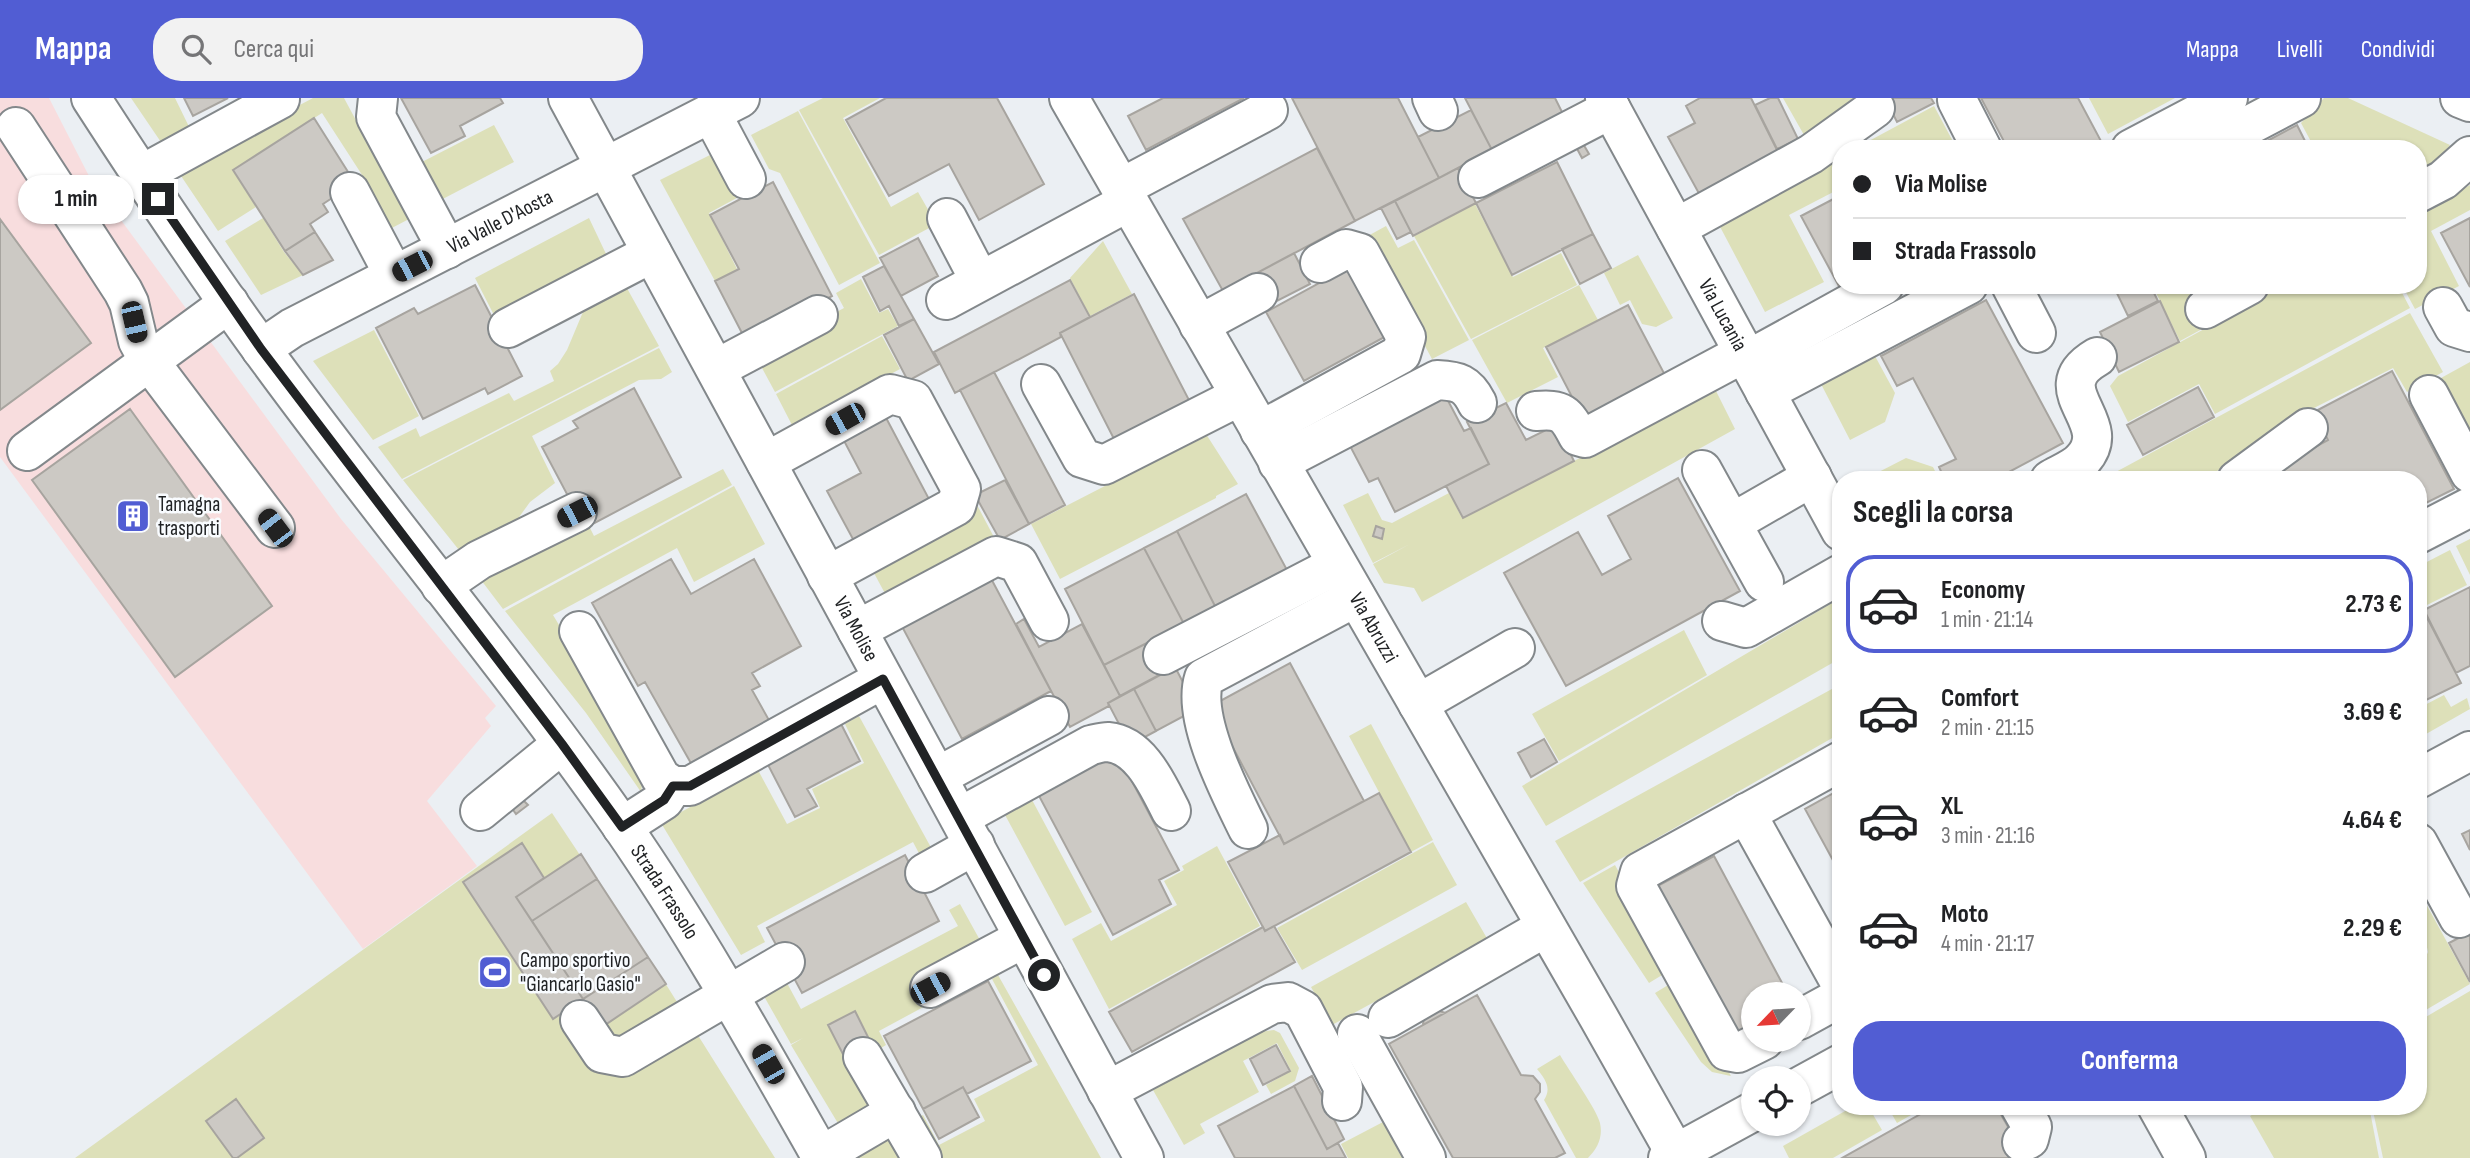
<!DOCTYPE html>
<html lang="it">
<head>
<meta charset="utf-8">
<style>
  :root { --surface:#fff; --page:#f2f2f2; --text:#202124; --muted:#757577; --line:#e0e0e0; --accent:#515dd3 }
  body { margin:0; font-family:"Sofia Sans Condensed",sans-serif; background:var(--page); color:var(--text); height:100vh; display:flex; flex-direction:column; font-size:26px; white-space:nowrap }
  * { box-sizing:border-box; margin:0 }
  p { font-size:23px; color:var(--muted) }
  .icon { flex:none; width:38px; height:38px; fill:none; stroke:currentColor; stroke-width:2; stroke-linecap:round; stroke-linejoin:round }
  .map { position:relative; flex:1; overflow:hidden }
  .side { position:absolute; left:1832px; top:373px; width:595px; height:644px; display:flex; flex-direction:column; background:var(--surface); border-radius:28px; box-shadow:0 2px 5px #0004 }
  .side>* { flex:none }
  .banner { position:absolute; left:1832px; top:42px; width:595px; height:154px; border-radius:28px; box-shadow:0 2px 5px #0004; display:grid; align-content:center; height:154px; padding:0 21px; background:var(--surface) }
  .needle { width:46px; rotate:245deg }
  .controls { position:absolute; left:1741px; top:884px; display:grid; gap:14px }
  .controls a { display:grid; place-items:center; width:70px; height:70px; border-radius:50%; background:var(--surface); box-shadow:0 2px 5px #0004; font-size:35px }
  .end { position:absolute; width:32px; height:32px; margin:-16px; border:9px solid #212325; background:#fff; box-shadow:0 0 0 4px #fff }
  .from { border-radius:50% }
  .bubble { position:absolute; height:49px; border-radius:24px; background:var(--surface); box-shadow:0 2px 5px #0004; font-size:23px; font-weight:700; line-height:49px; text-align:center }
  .car { position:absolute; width:21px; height:42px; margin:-21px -10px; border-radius:9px; box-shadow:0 0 5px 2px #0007; background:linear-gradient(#222 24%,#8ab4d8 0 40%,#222 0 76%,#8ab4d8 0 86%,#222 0) }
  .banner b { display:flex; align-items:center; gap:24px; height:66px; font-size:26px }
  .banner b+b { border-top:2px solid var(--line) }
  .banner i { width:18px; height:18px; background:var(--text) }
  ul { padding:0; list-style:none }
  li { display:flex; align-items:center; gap:21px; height:98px; margin:0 14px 10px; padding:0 7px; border:4px solid transparent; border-radius:28px }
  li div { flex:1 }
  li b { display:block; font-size:26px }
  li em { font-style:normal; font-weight:700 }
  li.active { border-color:var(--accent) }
  li>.icon { width:63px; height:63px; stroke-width:1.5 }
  h2 { padding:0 21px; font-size:32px; line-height:84px }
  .button { display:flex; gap:14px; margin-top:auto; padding:14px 21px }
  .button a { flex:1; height:80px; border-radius:28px; background:var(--accent); color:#fff; font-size:28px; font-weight:700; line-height:80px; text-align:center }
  header { display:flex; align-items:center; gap:42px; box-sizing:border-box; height:98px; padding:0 35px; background:var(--accent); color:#fff }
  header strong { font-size:33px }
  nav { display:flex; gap:38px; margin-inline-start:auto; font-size:24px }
  .search { width:490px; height:63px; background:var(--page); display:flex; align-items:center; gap:18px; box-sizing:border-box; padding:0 24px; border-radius:28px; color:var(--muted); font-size:26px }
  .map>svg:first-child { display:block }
  .commercial { fill:#f8ddde }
  .green { fill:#dde0b9 }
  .building { fill:#ccc9c4; stroke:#a7a49f; stroke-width:2 }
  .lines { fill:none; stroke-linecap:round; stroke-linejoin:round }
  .minor-casing { stroke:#83888b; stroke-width:42 }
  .minor { stroke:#fff; stroke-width:38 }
  .route { stroke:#212325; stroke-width:9 }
  .labels { text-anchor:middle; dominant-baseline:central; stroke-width:5; stroke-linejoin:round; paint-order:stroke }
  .street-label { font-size:21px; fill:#212325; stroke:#f9fcff }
  .poi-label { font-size:21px; fill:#212325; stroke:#f9fcff; text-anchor:start }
</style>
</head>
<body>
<header>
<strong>Mappa</strong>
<div class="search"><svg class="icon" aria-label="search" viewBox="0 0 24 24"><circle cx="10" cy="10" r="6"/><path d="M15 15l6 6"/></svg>Cerca qui</div>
<nav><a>Mappa</a><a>Livelli</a><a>Condividi</a></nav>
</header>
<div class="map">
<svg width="2470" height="1060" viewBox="0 0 2470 1060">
  <rect width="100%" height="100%" fill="#ebeff3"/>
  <!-- commercial -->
  <path class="commercial" d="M0,0H49L90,80L341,421L496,608L485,620L491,628L427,703L477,768L363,851L0,359Z"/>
  <!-- green -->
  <path class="green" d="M131,0H175L194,39L167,53Z
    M313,0H344L409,121L390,131L364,80L322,15L233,73L256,109L218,133L177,72Z
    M823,0H880L843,20L891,109L918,94L934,122L931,129L879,157L799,12Z
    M1783,0H1853L1824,27L1804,37Z
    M2089,0H2175L2108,36Z
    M2324,0H2348L2450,47L2441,61L2419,81L2418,51H2315L2301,25Z
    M1934,8L1957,51H1931L1927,45L1917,51H1854Z
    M798,13L880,165L839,187L780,75L769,71L751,37Z
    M494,27L514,64L435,105L416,67Z
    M722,51L746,95L709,115L737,171L715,183L660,82Z
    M1841,58V90L1789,117L1824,184L1765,214L1717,123Z
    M2470,87V112L2431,133L2459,188L2415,211L2402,187H2418L2419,115Z
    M1475,106L1513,179L1561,155L1577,187L1471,241L1414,138Z
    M263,120L284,154L303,177L261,197L225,143Z
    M589,120L607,158L496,221L475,180Z
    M1386,128L1398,150L1414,142L1469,242L1432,261L1366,139Z
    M1103,143L1132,196L1090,218L1070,180Z
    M1638,157L1673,220L1656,229L1642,226L1630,202L1620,207L1604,175Z
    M861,181L879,215L888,211L898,228L775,294L755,257L844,210L836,195Z
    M623,183L659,248L402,381L378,349L416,330L420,339L509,295L514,303L554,283L550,273L558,266L567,252L588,202Z
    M1579,187L1598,222L1543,250L1558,279L1507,305L1472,242Z
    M2152,187H2211L2192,197L2190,202L2204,230L2180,243Z
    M2285,187H2398L2410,210L2215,316L2199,286L2128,324L2110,288L2118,278Z
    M2410,215L2443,274L2407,294L2393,270L2310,312L2205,381L2101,382Z
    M374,232L419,318L373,342L313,263Z
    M882,238L900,271L793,329L776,296Z
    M659,250L672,274L661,281L639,282L532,338L555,385L530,404L509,433L463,457L403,382Z
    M1875,258L1895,295L1885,324L1850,342L1821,286Z
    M2470,264V336L2441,280Z
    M1715,291L1735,331L1422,504L1414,490L1384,485L1373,466L1410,446L1373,465L1343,407L1368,395L1382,422L1392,425L1449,395L1462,420Z
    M1206,336L1238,386L1216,398V400L1060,481L1031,426Z
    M1906,360L1933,369L1939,381H1871L1869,379Z
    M723,371L732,387L503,511L478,478L587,424L594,438Z
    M734,388L765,446L694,484L677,450L553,517L645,669L641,694L586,615L505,513Z
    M976,405L996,443L888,501L868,464Z
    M2470,441V477L2456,448Z
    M2450,452L2467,487L2419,511V468Z
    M1832,505L1841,523V560L1546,728L1522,688Z
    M1684,532L1707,577L1559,663L1532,616Z
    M1841,586V635L1580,784L1555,743Z
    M2444,597L2451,609L2467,600L2470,611L2419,640V610Z
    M859,618L934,755L922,761L913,744L757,828L765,844L741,857L661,725L758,672L787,726L820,710L812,691L864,665L845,626Z
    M1371,626L1433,742L1411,754L1349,638Z
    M1031,700L1092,814L1065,828L1004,715Z
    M552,715L667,888L775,1060H75Z
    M1433,744L1457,787L1302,872L1277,830Z
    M1217,748L1260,828L1109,911L1072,841L1101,825L1111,843L1177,807L1164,783L1184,772L1182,768Z
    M1615,767L1672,871L1649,885L1583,785Z
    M2419,793L2470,886L2419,916V874L2428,854L2424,836L2419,827Z
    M1466,804L1488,842L1332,927L1311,889Z
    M960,806L981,844L929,906L879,933L886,947L876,953L855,913L828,926L848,968L877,1002L842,1032L791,947L803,940L791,946L756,884L780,872L801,911L958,828L949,812Z
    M998,877L1101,1060H937L919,1019L923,1017L939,1047L985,1023L974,1001L1038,967L992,881Z
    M1678,881L1731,978L1712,974L1701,964L1655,895Z
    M2470,893V1060H2383L2372,1008H2418L2419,923Z
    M1274,932L1280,935L1299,970L1295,983L1271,996L1266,987L1291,973L1277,945L1243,963L1259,994L1200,1026L1205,1035L1184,1047L1153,992L1260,934Z
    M1560,957C1568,971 1597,1012 1600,1025C1603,1039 1598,1050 1588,1060H1576L1544,1002C1552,990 1545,981 1537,971Z
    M1854,1008H1868L1882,1032L1833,1060H1789L1783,1048Z
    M1887,1008H1927L1897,1025Z
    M2268,1008H2369L2379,1060H2274L2250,1018Z
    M1383,1024L1402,1060H1348L1341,1046Z
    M888,1036L906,1060H859L855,1053Z"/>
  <!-- building -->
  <path class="building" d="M184,0H228L193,18Z
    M401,0H500L503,5L460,28L465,38L431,55Z
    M886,0H997L1044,86L979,122L949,66L889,98L846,22Z
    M1163,0H1244L1146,52L1128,18Z
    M1292,0H1398L1439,80L1355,123Z
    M1465,0H1555L1563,16L1492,52Z
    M1700,0H1751L1781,60L1702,101L1668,39L1695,25L1686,8Z
    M1770,0H1778L1798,41L1777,51L1755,7Z
    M1885,0H1931L1934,5L1897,24Z
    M1981,0H2078L2102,45L2090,51H2008Z
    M1471,12L1492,52L1439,80L1418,39Z
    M314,20L355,85L323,106L328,114L310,126L315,134L285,153L233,72Z
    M2297,27L2309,51H2252Z
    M1582,44L1589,56L1582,60L1575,47Z
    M1317,50L1355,123L1223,193L1183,121Z
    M1557,64L1593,136L1512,177L1476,105Z
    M1458,70L1476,105L1413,138L1395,103Z
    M773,84L832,198L788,222L743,237L715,183L739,171L710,117Z
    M1841,97V187H1851L1841,192L1801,118Z
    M1395,103L1411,134L1397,141L1381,110Z
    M2470,120V189L2441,135Z
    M0,121L91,245L0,312Z
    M315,134L333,162L303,177L285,153Z
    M1593,136L1611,170L1580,186L1562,151Z
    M918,140L938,178L901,198L880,160Z
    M1294,155L1310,186L1273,205L1257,175Z
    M1352,167L1390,236L1304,283L1266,214Z
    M884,168L914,221L899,228L889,208L880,213L863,179Z
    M1070,182L1090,219L1060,235L1061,239L955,295L934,254Z
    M475,187L522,278L488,296L485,290L423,321L376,230L414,210L418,216Z
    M2113,187H2150L2158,203L2128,218Z
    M1134,196L1190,304L1115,343L1060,235Z
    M1986,202L2063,345L1994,382H1945L1939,369L1956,361L1913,280L1897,288L1881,258Z
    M2160,203L2179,244L2119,274L2100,234Z
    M1628,207L1666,279L1584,322L1546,249Z
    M914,221L939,266L908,283L884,237Z
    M2392,273L2454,391L2418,409V382H2263L2261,378L2328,342L2314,314Z
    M994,274L1065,407L1029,426L960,292Z
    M2198,289L2214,319L2143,357L2127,327Z
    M634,290L681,379L591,427L574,395L568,398L542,349L578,330L573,323Z
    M1445,297L1464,333L1471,330L1489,366L1395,414L1378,380L1369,384L1349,346Z
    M1506,305L1526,342L1556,327L1574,363L1463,420L1446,388L1489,366L1467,324Z
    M130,311L272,508L175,579L32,382Z
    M884,316L930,403L854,443L827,393L861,375L842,339Z
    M1678,380L1740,493L1566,588L1504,475L1578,434L1602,477L1631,461L1608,418Z
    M1005,382L1029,426L1000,442L975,397Z
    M1246,396L1287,472L1216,510L1177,433Z
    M1376,428L1384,431L1382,441L1373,438Z
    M1177,433L1216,510L1184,526L1144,450Z
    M1144,450L1184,526L1104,567L1065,491Z
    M671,461L691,496L754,461L801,548L752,575L760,588L752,592L770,624L692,667L645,584L638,588L592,505Z
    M987,473L1051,593L962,641L898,521Z
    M2470,489V568L2456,575L2424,512Z
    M2421,508L2461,585L2418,606V509Z
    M1024,521L1039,549L1082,526L1120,598L1108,605L1109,608L1070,629L1016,526Z
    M1147,545L1163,575L1120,598L1104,567Z
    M1290,565L1364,703L1284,746L1211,608Z
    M1175,569L1197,611L1156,633L1134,591Z
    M1134,591L1156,633L1130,647L1108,605Z
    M839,622L860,663L807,691L817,708L795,719L765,661Z
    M1544,641L1557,664L1531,679L1518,655Z
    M1117,655L1179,772L1159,782L1171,806L1113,837L1038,696Z
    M1841,691V777L1805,711Z
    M1379,695L1411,754L1265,833L1228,764L1280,737L1284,746Z
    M522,701L528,707L516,716L511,709Z
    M2470,732V752L2462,736Z
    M522,745L544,780L516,799L583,901L553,921L463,784Z
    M581,756L597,781L532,823L516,799Z
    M905,757L939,823L802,895L767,830Z
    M1714,758L1788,896H1754V926L1727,940L1648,793Z
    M597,781L648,859L583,901L532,823Z
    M1274,828L1295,864L1132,954L1109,914L1263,829L1265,833Z
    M2470,834V884L2449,845Z
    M648,859L666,886L602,929L583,901Z
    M988,883L1031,963L967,996L963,989L923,1011L884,938Z
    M1477,897L1521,977L1533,978L1540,986V994L1535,1001L1565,1055L1555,1060H1453L1389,946Z
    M1437,912L1445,915L1423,927L1424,919Z
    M855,913L875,953L848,966L828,927Z
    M1276,947L1290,973L1263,987L1250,961Z
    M1312,978L1344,1041L1327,1051L1294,988Z
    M1294,988L1327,1051L1338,1045L1346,1060H1235L1218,1028Z
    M963,989L979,1019L939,1041L923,1011Z
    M236,1001L264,1040L237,1060H233L206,1023Z
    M1935,1008H1996L2026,1060H1842Z"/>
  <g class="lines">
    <!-- minor casing -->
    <g class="minor-casing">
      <g id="minor">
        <path id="s1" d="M91,0C146,85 202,170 262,252C379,413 507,564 621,727C695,834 758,947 822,1060"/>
        <path d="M378,0L376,19L447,151"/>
        <path id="s2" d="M568,0L1144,1060"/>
        <path id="s3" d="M1069,0L1599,920L1678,1060"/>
        <path d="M1432,0L1438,13"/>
        <path id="s4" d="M1605,0L1841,433"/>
        <path d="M2460,0L2470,4"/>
        <path d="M1957,2L1982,51"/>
        <path d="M711,15L746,81"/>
        <path d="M16,29L123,193L129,205L138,243L149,263L275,430"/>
        <path d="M2131,51L2228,0"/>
        <path d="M2204,51L2301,0"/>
        <path d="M141,77L280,1"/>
        <path d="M1478,80L1611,11"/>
        <path d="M1121,90L1268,12"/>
        <path d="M350,94L394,177"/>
        <path d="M2418,95L2443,82L2470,58"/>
        <path d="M947,120L980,183"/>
        <path d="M1676,130L1811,56L1875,10"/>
        <path d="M2011,187L2036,235"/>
        <path d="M946,202L1128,104"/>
        <path d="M2443,209L2454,229L2470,234"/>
        <path d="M2205,211L2249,187"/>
        <path d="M1199,227L1258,195"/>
        <path d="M508,230L652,155"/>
        <path id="s5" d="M261,251L292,230L740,0"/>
        <path d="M1748,262L1884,187"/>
        <path d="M716,271L818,217"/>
        <path d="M1041,286L1082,360L1104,367L1240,298"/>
        <path d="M1765,294L1968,187"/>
        <path d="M2429,297L2470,375"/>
        <path d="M1536,313C1562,311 1566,315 1578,338L1585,340L1744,255"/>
        <path d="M1260,333L1401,256L1406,239L1360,155L1346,151L1320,165"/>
        <path d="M27,353L229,205"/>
        <path d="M766,364L890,296L913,302L961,391L956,408L827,478"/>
        <path d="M1278,365L1437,282C1458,283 1467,285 1477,305"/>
        <path d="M1702,372L1764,484"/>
        <path d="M2050,382C2060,376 2076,370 2083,361C2117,323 2041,292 2097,259"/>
        <path d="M2237,382L2308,330"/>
        <path d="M1732,425L1812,379"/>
        <path d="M2418,436L2470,409"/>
        <path d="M441,488L479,462L577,414"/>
        <path d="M1722,523L1746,530L1841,476"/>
        <path d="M857,532L996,458L1018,465L1049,523"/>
        <path d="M579,533L661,680L673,688H690L883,581"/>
        <path d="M1163,557L1337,467"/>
        <path d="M1418,606L1515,550"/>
        <path d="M937,679L1049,618"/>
        <path d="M2418,681L2470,653"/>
        <path d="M480,713L562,646"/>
        <path d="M1746,715L1841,886"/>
        <path d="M960,719L1091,647C1096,646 1102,644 1108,644C1141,647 1158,688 1171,713"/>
        <path d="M622,729L664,702L673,688"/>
        <path d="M1248,731C1230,694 1191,620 1204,580L1356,499"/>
        <path d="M2418,745L2459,820"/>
        <path d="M925,775L975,747"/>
        <path d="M930,890L1024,840"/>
        <path d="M1388,920L1546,829"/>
        <path d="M580,922L602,955L623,959L785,864"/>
        <path d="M1799,922L1841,899"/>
        <path d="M1357,936L1426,1060"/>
        <path d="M1764,942L1738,955L1727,953L1636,788L1640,774L1841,663"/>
        <path d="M863,959L922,1060"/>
        <path d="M1799,989L1841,966"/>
        <path d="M1107,993L1272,906L1288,904L1303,912L1343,989L1342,1003"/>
        <path d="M2020,1008L2032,1029L2029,1041L2022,1044"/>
        <path d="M2157,1008L2186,1060"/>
        <path d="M821,1058L896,1014"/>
        <path d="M1668,1060L1754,1013"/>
      </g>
    </g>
    <!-- minor -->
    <use href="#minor" class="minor"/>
  </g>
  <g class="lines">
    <!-- route -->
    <path class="route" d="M158,101L261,251L562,646L622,729L664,702L673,688H690L883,581L1044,877"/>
  </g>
  <!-- icons -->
  <defs>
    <g id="building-square" transform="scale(1.75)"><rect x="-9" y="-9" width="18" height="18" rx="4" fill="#515dd3" stroke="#f9fcff"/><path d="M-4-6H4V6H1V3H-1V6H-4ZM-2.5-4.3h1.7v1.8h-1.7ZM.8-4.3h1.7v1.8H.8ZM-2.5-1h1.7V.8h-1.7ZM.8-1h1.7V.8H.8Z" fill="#fff"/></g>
    <g id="stadium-square" transform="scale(1.75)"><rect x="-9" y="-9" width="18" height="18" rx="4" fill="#515dd3" stroke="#f9fcff"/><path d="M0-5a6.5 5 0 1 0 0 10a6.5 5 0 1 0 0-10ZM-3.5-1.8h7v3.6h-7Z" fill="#fff"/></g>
  </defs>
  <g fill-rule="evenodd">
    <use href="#building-square" x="133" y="418"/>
    <use href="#stadium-square" x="495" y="874"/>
  </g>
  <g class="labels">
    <!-- street labels -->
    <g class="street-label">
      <text stroke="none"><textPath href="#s5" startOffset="271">Via Valle D'Aosta</textPath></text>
      <text stroke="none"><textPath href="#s4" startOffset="247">Via Lucania</textPath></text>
      <text stroke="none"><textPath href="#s2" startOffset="604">Via Molise</textPath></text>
      <text stroke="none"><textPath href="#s3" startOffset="611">Via Abruzzi</textPath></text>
      <text stroke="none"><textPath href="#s1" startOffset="980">Strada Frassolo</textPath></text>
    </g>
    <!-- poi labels -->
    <g class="poi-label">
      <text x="158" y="406">Tamagna<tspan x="158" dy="24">trasporti</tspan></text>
      <text x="520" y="862">Campo sportivo<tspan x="520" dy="24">"Giancarlo Gasio"</tspan></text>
    </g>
  </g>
</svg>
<div class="controls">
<a><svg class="needle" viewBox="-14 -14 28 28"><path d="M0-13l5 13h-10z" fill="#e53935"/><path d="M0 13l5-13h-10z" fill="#757577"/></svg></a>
<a><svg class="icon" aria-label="locate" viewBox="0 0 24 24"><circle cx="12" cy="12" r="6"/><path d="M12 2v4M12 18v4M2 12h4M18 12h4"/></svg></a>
</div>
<i class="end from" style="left:1044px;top:877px"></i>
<i class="end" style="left:158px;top:101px"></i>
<div class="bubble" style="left:18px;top:77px;width:116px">1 min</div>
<i class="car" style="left:412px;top:168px;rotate:243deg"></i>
<i class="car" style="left:134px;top:224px;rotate:167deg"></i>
<i class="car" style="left:845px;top:321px;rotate:241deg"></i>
<i class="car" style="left:577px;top:414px;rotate:243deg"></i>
<i class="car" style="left:275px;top:430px;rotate:323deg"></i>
<i class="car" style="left:930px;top:890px;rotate:62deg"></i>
<i class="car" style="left:768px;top:966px;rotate:330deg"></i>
<div class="banner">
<b><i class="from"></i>Via Molise</b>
<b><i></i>Strada Frassolo</b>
</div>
<section class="side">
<h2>Scegli la corsa</h2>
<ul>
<li class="active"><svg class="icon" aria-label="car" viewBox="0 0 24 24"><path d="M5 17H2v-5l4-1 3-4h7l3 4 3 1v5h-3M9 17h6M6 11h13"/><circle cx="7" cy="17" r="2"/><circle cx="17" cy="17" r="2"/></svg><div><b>Economy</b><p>1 min · 21:14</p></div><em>2.73 €</em></li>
<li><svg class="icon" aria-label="car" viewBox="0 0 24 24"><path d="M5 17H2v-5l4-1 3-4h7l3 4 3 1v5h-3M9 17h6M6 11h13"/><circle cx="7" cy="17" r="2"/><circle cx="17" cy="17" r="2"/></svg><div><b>Comfort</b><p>2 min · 21:15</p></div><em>3.69 €</em></li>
<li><svg class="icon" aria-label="car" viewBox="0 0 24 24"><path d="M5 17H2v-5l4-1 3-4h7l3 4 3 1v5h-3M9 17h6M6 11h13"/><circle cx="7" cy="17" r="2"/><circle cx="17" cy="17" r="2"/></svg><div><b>XL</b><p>3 min · 21:16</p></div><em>4.64 €</em></li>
<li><svg class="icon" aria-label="car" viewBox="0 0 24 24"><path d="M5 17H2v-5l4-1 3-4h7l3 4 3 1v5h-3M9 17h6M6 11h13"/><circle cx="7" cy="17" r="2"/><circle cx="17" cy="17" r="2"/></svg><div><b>Moto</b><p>4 min · 21:17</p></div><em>2.29 €</em></li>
</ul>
<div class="button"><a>Conferma</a></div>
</section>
</div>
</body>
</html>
